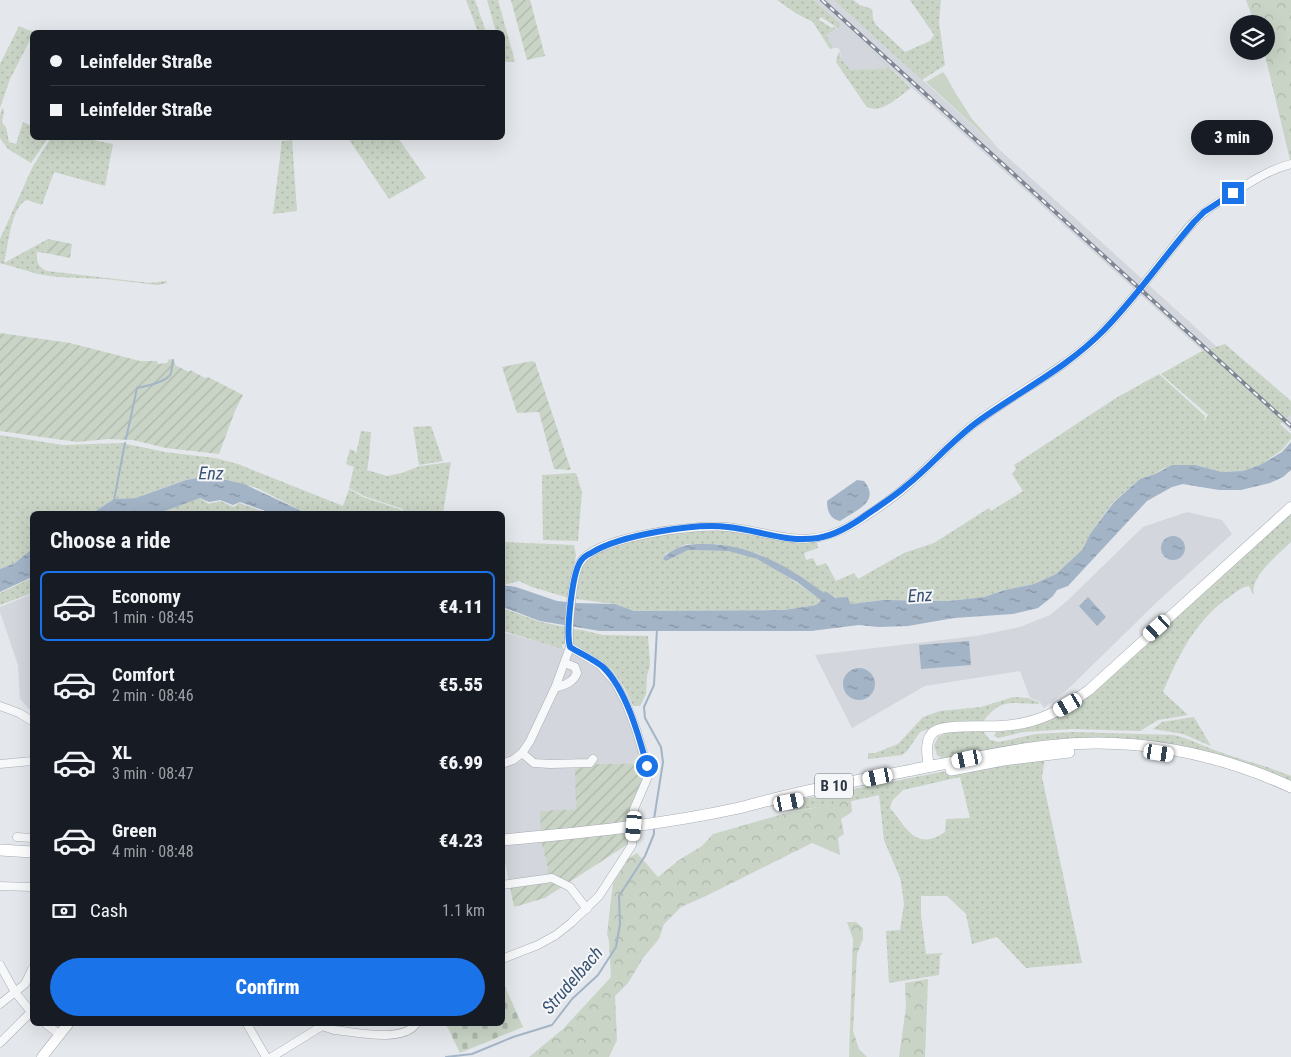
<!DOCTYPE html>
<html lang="en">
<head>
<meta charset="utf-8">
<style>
  :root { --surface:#171b24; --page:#242831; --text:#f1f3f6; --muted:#9ea1a6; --line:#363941; --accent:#1a73e8 }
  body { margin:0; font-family:"Roboto Condensed",sans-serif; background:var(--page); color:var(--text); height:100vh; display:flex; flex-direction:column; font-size:19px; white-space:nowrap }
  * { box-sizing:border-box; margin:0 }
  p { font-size:16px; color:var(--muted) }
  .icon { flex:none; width:28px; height:28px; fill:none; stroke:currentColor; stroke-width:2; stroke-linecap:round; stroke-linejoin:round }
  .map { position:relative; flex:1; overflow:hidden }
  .details { position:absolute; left:30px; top:511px; width:475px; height:515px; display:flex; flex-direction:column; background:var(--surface); border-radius:8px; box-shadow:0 5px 20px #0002 }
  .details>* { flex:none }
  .top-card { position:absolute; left:30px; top:30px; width:475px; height:110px; border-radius:8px; box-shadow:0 5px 20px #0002; display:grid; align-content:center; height:110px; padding:0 20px; background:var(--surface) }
  .controls { position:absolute; left:1230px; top:15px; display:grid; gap:10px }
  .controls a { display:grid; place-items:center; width:45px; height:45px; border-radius:50%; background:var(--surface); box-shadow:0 5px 20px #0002; font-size:25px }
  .end { position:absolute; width:22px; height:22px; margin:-11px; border:6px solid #1a73e8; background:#fff; box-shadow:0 0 0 2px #fff }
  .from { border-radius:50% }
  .bubble { position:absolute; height:35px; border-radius:18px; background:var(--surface); box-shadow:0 5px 20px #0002; font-size:16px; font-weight:800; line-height:35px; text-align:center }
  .car { position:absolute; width:15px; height:30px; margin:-15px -8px; border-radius:6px; box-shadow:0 0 4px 1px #0007; background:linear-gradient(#fff 24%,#345 0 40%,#fff 0 76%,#345 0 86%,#fff 0) }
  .top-card b { display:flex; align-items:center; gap:18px; height:48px; font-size:19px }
  .top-card b+b { border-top:1px solid var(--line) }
  .top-card i { width:12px; height:12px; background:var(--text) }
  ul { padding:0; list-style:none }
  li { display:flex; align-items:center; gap:15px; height:70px; margin:0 10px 8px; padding:0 10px; border:2px solid transparent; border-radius:8px }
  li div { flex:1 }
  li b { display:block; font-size:19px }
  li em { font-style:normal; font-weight:800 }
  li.active { border-color:var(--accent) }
  li>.icon { width:45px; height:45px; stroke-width:1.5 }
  h2 { padding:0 20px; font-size:22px; line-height:60px }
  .pay { display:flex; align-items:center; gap:12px; height:55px; padding:0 20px; font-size:19px }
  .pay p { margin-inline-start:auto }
  .primary-button { display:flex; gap:10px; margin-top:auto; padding:10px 20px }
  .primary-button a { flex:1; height:58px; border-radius:30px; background:var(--accent); color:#fff; font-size:20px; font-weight:800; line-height:58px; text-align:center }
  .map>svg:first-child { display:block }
  .built { fill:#d3d6dc }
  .grass { fill:url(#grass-dots); fill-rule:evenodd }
  .forest { fill:url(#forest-crowns) }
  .cemetery { fill:url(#cemetery-stones) }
  .garden { fill:url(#garden-furrows) }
  .pitch { fill:#c9d4c6 }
  .water { fill:url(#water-ripples) }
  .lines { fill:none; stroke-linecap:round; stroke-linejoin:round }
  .stream { stroke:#a3b4c7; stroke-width:2 }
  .street-casing { stroke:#a9aeb5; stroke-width:9 }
  .secondary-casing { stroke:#a9aeb5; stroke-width:11 }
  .primary-casing { stroke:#a5abb5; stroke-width:12 }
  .street { stroke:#f7f8f9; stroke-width:8 }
  .secondary { stroke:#fff; stroke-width:10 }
  .primary { stroke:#fff; stroke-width:11 }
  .rail-casing { stroke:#7f8693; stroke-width:4 }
  .rail { stroke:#f4f6f8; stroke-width:2; stroke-dasharray:5.5; stroke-linecap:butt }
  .route { stroke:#1a73e8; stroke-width:6 }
  .labels { text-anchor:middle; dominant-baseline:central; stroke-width:4; stroke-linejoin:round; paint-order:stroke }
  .shield { fill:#f4f6f8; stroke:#696e79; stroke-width:1 }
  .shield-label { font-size:15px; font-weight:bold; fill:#2d3442 }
  .water-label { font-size:18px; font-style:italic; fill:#3b5372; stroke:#f4f6f8 }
</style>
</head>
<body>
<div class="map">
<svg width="1291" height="1057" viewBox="0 0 1291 1057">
  <defs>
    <pattern id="grass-dots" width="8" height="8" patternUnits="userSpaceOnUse" patternTransform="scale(1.25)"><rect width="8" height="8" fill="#c9d4c6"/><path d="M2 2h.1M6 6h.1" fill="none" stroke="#adb7ab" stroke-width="1.8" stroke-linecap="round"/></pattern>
    <pattern id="forest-crowns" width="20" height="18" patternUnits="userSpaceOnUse" patternTransform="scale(1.25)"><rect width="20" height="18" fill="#c9d4c6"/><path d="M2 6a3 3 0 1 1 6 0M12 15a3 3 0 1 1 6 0" fill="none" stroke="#adb7ab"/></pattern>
    <pattern id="cemetery-stones" width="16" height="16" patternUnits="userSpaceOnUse" patternTransform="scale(1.25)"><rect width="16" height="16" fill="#c9d4c6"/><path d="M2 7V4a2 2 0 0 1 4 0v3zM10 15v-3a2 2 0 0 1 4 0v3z" fill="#adb7ab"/></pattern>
    <pattern id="garden-furrows" width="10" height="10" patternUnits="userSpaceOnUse" patternTransform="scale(1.25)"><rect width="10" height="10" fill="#c9d4c6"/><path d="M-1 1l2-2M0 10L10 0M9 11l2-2" fill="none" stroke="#adb7ab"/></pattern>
    <pattern id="water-ripples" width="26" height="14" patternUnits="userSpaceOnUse" patternTransform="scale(1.25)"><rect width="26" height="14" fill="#a3b4c7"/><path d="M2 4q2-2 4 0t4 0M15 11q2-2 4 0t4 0" fill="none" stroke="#8593a3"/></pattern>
  </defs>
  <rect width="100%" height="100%" fill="#e4e7eb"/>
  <!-- built -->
  <path class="built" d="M814,0H834L840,5L1291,414V431L890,68L852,70L849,68L841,59L840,50L838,48H834L826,35L836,30L841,24Z
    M1187,512L1222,520L1232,534L1157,602L1067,690L1044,708L1039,701L1030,698L1020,671L925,686L852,728L815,655L976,636L1020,627L1050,615L1067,601L1143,527Z
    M32,594V712L20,699L18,665L0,612V607Z
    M502,632L576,652L594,662L614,683L645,763L597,764L576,809L541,811V834L502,838Z
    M541,841L548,869L545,877L509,882L503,852L502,843Z"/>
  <!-- grass -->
  <path class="grass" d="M466,0H475L486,32H478Z
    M487,0H498L515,62H504L502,32H496Z
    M777,0H814L841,24L838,28L821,17L819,20L832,28L834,26L837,29L826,35L834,48L830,49L813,22L797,14Z
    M834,0H853L860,5L872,9L873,19L876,25L905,52L930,41L934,35L910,0H941L939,22L945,65L922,80Z
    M19,26L28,30L34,31V32H32V36L10,79L0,108V64Z
    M845,26L911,88C899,96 880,116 866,106L836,62L839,51L841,59L851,70L889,68Z
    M2,108L4,110L2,123L6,127L9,142L16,144L23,122L32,126V138H48L31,163L8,149L0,138V115Z
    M51,138H82L113,144L105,186L54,172L42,205L27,200C11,205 8,247 4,263L48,239L46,253L37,252C36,261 38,267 47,271L150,283L166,281L167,283L158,285L105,279L57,277L38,274L0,263V239L33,166Z
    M348,138H398L426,178L389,199Z
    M292,140L297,211L273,214L282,141Z
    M1225,344L1291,401V414L1280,424L1291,434V439L1282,450L1260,465L1243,471L1222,472L1195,465L1164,468L1155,474L1140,479L1113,502L1090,534L1083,549L1056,574L1034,584L1005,590L984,597L949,601L883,600L851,604L825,592L824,593L801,577L759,554L717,544H687L665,554L666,561L688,550L728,551L757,559L782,573L821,599L816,605L784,610L634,611L615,604L576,599L580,571L586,560L595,553L642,535L707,526L816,539L818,548L804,553L806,560L813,558L817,566L826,563L836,581L854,573L858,579L904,553L934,543L989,508L991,511L1023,491L1012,474L1016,469L1014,465L1116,398L1159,374L1205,416L1204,422L1208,415L1161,374L1200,352Z
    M431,426L443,461L419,465L413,427Z
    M361,431L371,432L369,458L367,457L369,458L367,470L387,476L402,473L420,466L451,462L443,514H402L403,509L364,496L349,488L354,467L346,464L350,449L355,451L356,454Z
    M0,435L63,445L122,443L165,452L215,458L238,464L343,506L349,489L363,497L402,510L401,514H308L257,488L227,480L202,477L186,480L136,498L114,499L91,514H32V550L15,563L0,569Z
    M576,473L582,492L578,541L543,540L542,475Z
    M200,498L209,504L220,501L234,507L239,503L271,514H159L186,502Z
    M1291,513V542C1279,554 1248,578 1254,596L1249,586C1242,587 1237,591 1232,595C1196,619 1179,654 1163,692L1188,715L1158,720L1140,731L1072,729L1023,732L999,738L994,736L996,732C1024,730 1047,723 1071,710Z
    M503,542L574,545L576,555L569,598L532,587L519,581L503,585Z
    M32,578V593L0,605V593Z
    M502,608L541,622L566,627L567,643L562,645L563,649L503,631Z
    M573,629L582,630L603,635L648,636L650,665L647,676L646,694L640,706H633C623,682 614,668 591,654C586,651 578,650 574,645C571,640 572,635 573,629Z
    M1013,697L1027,698L1039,702V704C1012,704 1001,697 983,722L942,724L920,732L907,751L902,755L868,759V753H875L898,744L923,717L940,711L981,707Z
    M1194,717L1211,746L1183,734L1153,729L1162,722Z
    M963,731H983L990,740L999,742L1036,734L1073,732L1173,735C1189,738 1202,746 1217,751C1242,760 1267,766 1291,776V783L1151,743L943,759L937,755L934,745L939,736L949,732Z
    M1045,758L1042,777L1082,963L1026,968L997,937L972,944L966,914L947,896H921V915L926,954L943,953L940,956L939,975L889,983L886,931L900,930L904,904L902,889L900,878L884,840L879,795L834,805L790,811L771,805L1003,760ZM960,777L970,818L946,819L945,832C916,852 907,828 890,808L892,801L903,790Z"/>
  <!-- forest -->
  <path class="forest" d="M1246,0H1291V164L1264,51H1266V24H1255Z
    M851,801L852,812L841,819L844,834L838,838L840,855L812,843L706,896L681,907L664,924L659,939L643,958L628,983L615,996L617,1040L609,1057H529L563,1029L611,977L609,941L607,934L613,883L629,858L637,853L658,877L679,860L702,846L713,834L787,813Z
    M847,922H856L863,928V939L857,954L853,1031L859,1049L867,1057H849L853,939Z
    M928,979L925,1057H899L906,1007L905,983Z"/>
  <!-- cemetery -->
  <path class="cemetery" d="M503,982L523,1027L460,1053L446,1024H502Z"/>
  <!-- garden -->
  <path class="garden" d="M511,0H530L545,56L527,60Z
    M48,239L72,244L70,258L46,253Z
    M0,333L70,343L140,361H157L158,364L167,363L169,359L174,360L175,365L189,372L190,370L205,378L208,377L243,395L235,411L219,454L166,448L133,440L108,439L77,442L0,431Z
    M532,361L535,362L571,470L554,469L539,412L517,413L502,367Z
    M645,763L644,782L630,807L625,824L541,834L540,811L576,809L575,769L597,764Z
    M641,832L628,844L545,898L514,907L509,882L545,876L548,869L541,841Z"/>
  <!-- pitch -->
  <path class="pitch" d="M943,72L946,76L956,94L972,119L998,148L926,82Z"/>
  <!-- water -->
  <path class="water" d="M1291,442V470L1283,477L1270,483L1241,490H1219L1183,484L1172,487L1147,501L1068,586L1057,590L1053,596L1038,608L1013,614L954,618L908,626L879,627L859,625L811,631H600L540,621L503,607L502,585L516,587L557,601L574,603L615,604L634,611L784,610L816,605L821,600L797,582L757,559L728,551L688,550L666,561L663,559C666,553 672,551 678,548C687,544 694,544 704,544C749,543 789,567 824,593L825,591L836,598L847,597L851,604L883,600L949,601L984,597L1005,590L1034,584L1056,574L1083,549L1090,534L1114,502L1140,479L1155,474L1172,465H1195L1222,472L1243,471L1260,465L1272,458L1282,452Z
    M203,477L227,480L244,484L308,514H274L240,502L233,505L220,500L209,502L200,498L157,514H91L114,499L136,498L186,480Z
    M857,480L864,481C881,502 856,510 840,521C830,519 827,511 827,501Z
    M1161 548a12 12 0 1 1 24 0a12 12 0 1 1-24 0Z
    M32,549V577L0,592V569L15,563Z
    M1088,597L1106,617L1097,626L1079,606Z
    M969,641L971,665L921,669L919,645Z
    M843 684a16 16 0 1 1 32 0a16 16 0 1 1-32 0Z"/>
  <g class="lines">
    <!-- stream -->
    <path class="stream" d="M126,439L137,388C146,386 168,382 171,373C172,369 172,364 173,360
      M114,500L125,443
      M654,819L663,762L661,747L645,718L644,707L654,685L657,629
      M446,1057L472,1054L513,1037L552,1025L572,999L598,975L616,947L620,924L619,896L645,856L654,834V827"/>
    <!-- street casing -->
    <g class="street-casing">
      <path id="street" d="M555,688C564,685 573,683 577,673L575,667L565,663
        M0,706L19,713L32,721
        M522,753L534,763L550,764L590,763L593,759
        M0,764L32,761
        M502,764L513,760L522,753L530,741L555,688L570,647
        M17,837L32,838
        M502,885L552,878L570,887L587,909
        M0,886L32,887
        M502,959L538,945L556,935L571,923L599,896L632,845L634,809L647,779V766L636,729L626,703L615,682L600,665L570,647L569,642C568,626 572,576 580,563C595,536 698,524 727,527C778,532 805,553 855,523C873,512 892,499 908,485C931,465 951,442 974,424C1013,394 1057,373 1094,340C1122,313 1146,281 1170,251C1181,237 1191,222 1205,212C1214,204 1226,198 1236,191C1254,180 1271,169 1291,164
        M0,965L15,992L32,1013
        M0,1004L25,984L32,969
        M46,1024L60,1035
        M247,1024L266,1057
        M321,1024L325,1027L334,1030C355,1032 402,1043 416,1024
        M0,1043L31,1012
        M272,1057L322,1026"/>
    </g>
    <!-- secondary casing -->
    <g class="secondary-casing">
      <path id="secondary" d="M929,767C927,755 924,738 935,731C947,724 986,727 1001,726C1038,724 1060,711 1089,690L1291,507
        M42,1057L68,1024"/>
    </g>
    <!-- primary casing -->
    <g class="primary-casing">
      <path id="primary" d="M951,770L1003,760L1069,752
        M502,840C581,833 661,825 739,808C749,806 759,802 770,800C823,786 878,777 932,766C970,759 1008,750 1047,746C1131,736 1215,752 1291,787
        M0,850L32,852"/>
    </g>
    <!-- street -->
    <use href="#street" class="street"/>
    <!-- secondary -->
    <use href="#secondary" class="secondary"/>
    <!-- primary -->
    <use href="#primary" class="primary"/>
    <!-- rail casing -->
    <g class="rail-casing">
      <path id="rail" d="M822,0L1291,426"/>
    </g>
    <!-- rail -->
    <use href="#rail" class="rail"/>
  </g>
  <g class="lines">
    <!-- route -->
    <path class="route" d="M647,766C639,736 626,689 603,667C593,659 581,654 570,647L569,642C567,626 572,578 579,564C581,560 586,555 591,553C620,535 694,523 728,527C758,530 787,543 818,538C837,535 854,524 869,513C882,504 895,496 906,486C932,465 953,439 980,420C1022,390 1068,367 1104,330C1137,296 1164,257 1194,222L1204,212L1233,193"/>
  </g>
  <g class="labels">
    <!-- shield labels -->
    <rect class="shield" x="815" y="773.5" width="38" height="25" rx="4"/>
    <g class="shield-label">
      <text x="834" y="786">B 10</text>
    </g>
    <!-- water labels -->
    <g class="water-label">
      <text transform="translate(211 473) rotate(1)">Enz</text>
      <text transform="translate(920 595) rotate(-3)">Enz</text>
      <text transform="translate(572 980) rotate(-49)">Strudelbach</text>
    </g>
  </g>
</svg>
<div class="controls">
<a><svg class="icon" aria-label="layers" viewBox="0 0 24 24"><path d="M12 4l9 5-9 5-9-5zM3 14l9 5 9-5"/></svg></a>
</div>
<i class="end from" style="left:647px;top:766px"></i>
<i class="end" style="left:1233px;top:193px"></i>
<div class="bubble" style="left:1191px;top:120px;width:82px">3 min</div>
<i class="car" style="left:1157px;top:628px;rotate:228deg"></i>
<i class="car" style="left:1068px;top:705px;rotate:240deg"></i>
<i class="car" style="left:1159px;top:753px;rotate:99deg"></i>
<i class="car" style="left:967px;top:759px;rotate:258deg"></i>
<i class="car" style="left:878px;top:777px;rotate:258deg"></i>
<i class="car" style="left:789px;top:802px;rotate:79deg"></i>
<i class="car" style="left:634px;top:826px;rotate:185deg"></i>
<div class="top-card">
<b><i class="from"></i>Leinfelder Straße</b>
<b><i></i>Leinfelder Straße</b>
</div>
<section class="details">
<h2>Choose a ride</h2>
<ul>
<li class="active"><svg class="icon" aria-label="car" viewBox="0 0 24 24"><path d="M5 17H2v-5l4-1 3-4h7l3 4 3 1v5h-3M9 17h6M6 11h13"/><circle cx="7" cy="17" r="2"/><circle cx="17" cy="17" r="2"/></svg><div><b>Economy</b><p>1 min · 08:45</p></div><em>€4.11</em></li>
<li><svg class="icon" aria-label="car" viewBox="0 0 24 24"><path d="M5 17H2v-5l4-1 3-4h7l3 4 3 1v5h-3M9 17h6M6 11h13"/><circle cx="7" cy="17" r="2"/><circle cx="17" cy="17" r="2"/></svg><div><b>Comfort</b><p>2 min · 08:46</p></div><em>€5.55</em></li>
<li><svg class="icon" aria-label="car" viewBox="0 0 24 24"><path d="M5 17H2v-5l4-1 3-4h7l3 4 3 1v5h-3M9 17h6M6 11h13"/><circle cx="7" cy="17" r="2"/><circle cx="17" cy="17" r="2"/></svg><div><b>XL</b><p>3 min · 08:47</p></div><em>€6.99</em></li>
<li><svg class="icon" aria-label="car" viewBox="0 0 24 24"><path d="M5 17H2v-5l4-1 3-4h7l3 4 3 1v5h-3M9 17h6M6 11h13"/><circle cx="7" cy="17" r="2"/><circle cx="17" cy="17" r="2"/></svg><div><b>Green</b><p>4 min · 08:48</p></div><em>€4.23</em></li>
</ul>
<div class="pay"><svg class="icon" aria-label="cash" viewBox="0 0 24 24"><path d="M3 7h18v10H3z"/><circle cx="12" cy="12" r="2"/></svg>Cash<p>1.1 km</p></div>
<div class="primary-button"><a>Confirm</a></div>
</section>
</div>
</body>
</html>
